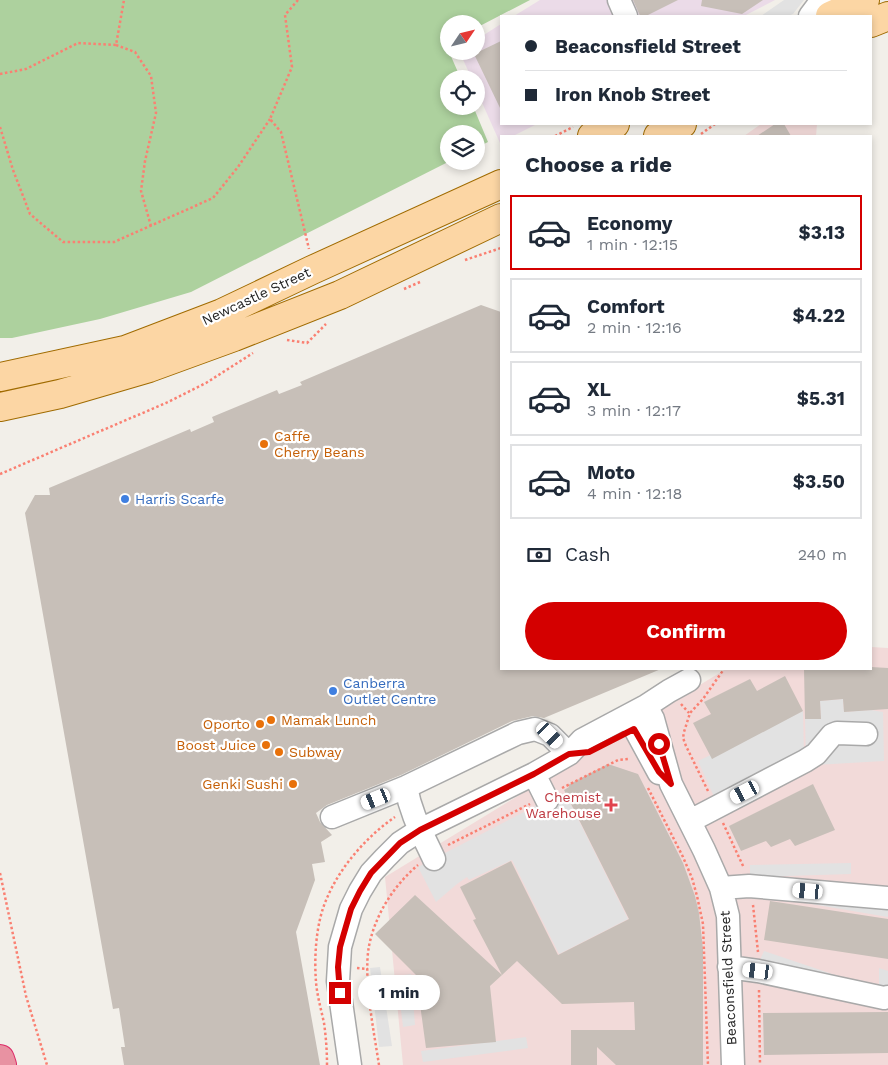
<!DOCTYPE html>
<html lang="en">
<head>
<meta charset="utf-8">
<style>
  :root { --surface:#fff; --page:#f2f2f3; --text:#1f2937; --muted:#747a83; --line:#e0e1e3; --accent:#d40000 }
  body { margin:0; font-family:"Work Sans",sans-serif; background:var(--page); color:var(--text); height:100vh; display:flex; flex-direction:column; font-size:19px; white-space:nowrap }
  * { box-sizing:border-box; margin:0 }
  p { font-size:16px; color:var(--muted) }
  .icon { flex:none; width:28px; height:28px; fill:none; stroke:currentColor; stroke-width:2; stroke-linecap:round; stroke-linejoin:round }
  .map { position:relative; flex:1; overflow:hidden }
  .details { position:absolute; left:500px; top:135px; width:372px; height:535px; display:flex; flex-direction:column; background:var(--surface); border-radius:0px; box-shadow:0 2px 8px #0003 }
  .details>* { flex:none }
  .hud { position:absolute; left:500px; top:15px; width:372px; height:110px; border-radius:0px; box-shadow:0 2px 8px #0003; display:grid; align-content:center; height:110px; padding:0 25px; background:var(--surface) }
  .needle { width:32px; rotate:55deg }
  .fabs { position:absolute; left:440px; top:15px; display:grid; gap:10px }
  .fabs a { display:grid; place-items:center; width:45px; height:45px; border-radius:50%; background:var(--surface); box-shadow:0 2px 8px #0003; font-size:25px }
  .end { position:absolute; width:22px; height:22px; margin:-11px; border:6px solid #d40000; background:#fff; box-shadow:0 0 0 2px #fff }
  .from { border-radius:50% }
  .bubble { position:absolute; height:35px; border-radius:18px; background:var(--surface); box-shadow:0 2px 8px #0003; font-size:16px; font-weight:700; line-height:35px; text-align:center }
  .car { position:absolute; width:15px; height:30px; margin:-15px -8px; border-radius:6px; box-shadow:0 0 4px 1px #0007; background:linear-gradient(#fff 24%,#345 0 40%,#fff 0 76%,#345 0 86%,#fff 0) }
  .hud b { display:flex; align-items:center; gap:18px; height:48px; font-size:19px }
  .hud b+b { border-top:1px solid var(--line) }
  .hud i { width:12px; height:12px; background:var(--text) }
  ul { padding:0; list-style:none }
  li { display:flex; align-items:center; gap:15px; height:75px; margin:0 10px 8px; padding:0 15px; border:2px solid var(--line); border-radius:0px }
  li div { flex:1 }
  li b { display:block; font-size:19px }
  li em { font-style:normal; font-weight:700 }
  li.active { border-color:var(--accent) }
  li>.icon { width:45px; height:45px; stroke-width:1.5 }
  h2 { padding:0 25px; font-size:22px; line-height:60px }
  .pay { display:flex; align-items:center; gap:12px; height:55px; padding:0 25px; font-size:19px }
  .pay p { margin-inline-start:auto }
  .cta { display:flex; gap:10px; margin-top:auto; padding:10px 25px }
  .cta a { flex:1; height:58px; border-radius:30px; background:var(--accent); color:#fff; font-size:20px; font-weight:700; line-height:58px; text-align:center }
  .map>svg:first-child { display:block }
  .commercial { fill:#f2dad9 }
  .industrial { fill:#ebdbe8 }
  .forest { fill:#add19e }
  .parking { fill:#e2e2e2 }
  .building { fill:#c7bfb8 }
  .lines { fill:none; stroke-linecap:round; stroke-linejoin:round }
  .minor-casing { stroke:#a9a9a9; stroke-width:25 }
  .major-casing { stroke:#a06b00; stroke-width:30 }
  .highway-casing { stroke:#dc2a67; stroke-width:30 }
  .path { stroke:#fa8072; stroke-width:2.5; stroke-dasharray:2.5 2.5; stroke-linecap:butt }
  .minor { stroke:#fff; stroke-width:22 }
  .major { stroke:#fcd6a4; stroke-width:28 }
  .highway { stroke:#e892a2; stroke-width:28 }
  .route { stroke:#d40000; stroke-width:6 }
  .food-dot { fill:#e8710a; stroke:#fff; stroke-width:2 }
  .shop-dot { fill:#3f7fe0; stroke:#fff; stroke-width:2 }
  .health-dot { fill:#e0444e; stroke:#fff; stroke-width:2 }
  .labels { text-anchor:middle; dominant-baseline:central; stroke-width:4.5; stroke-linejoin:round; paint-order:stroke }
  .street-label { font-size:14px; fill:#222; stroke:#fff }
  .food-label { font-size:14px; fill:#c56008; stroke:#fff; text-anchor:start }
  .shop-label { font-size:14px; fill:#366cbe; stroke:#fff; text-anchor:start }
  .health-label { font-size:14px; fill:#be3a42; stroke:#fff; text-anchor:end }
</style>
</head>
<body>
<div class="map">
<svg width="888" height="1065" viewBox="0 0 888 1065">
  <rect width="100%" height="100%" fill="#f2efe9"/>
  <!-- commercial -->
  <path class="commercial" d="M761,124H817L816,136H744Z
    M871,647L888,648V1065H403L385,877L726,669H871Z"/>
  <!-- industrial -->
  <path class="industrial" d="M540,0H775L744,16H514Z
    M501,24V124H537L513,136H501L500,143L476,89V79H472L459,51H476V40Z"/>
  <!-- forest -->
  <path class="forest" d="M0,0H530L476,28V24H449V43L446,45L461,79H449V106H473L488,142L476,148V134H449V161H450L191,292L100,319L12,338H0Z"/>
  <!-- parking -->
  <path class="parking" d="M784,0H804L793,14L788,16H761Z
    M843,699L844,712L871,710L883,712L884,761L815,765L806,763L805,719H821L820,701Z
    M803,711L804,755L716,801L698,761Z
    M566,795L628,919L559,954L512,860L469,880L467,877L457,884L436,902L418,867L547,800Z
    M851,863V874L750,877V865Z
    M770,897L888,907V917Z
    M764,951L853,981L759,962Z
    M380,967L392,1046L379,1047L370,968Z
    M879,968L888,971V994L879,989Z
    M411,974L415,1025L403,1027L397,976Z
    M526,1037L528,1048L423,1062L421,1051Z"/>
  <!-- building -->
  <path class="building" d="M633,0H678L646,16H640Z
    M702,0H763L742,14L701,6Z
    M501,41V110L474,54Z
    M775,124H784L791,136H757Z
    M481,305L501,312V669H661L544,718L533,716L512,721L401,775L327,805L316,813L320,822L332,835L321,842L325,862L312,864L315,880L296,932L320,1065H124L121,1047H125L119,1008L113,1009L25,513L35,495H50L49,488L190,429L191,432L214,422L212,417L277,390L279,394L302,385L300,382Z
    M871,667L888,668V709L844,712L843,699L820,701L821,719H805L804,669H871Z
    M785,676L803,711L712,759L693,723L711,714L704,702L750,679L757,691Z
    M608,764L638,774L683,863L695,896L699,913L703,949V1065H616L597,1047V1065H571V1030H635L634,1002L562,1004L517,961L502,975L473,920L476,919L460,887L511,861L558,955L629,919L564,790L569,787L568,785Z
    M813,784L835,830L795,846L790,839L771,847L766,841L741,851L729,826Z
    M415,895L502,975L490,986L496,1042L426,1048L416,975L375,934Z
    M770,901L888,919V959L764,940Z
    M888,1012V1053L764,1055L763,1013Z"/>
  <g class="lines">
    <!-- minor casing -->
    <g class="minor-casing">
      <path id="minor" d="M619,0L626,16
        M810,16L822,0
        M646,706L653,719L671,784L704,850L721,888L728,916L733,1065
        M628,716L659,773
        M534,774L547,800
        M406,787C411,815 422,833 434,859
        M332,817L406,787L518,733L535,729L550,735L569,754
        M690,821L805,761L816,754L832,735L837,733L866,734
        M721,888L749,886L888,898
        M729,967L758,971L884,998L888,997
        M350,1065L338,981L340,947L351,909L360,891L371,873L385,858L400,843L420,830L534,774L569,754L582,740L646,706L669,691L689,680"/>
    </g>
    <!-- major casing -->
    <g class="major-casing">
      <path id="major" d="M830,16L865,0
        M871,23L888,16
        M592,136L615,124
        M658,136L682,124
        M0,377L125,350L222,313L312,270L501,184
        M0,407L60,394L149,368L234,337L340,295L501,218"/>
    </g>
    <!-- highway casing -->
    <g class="highway-casing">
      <path id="highway" d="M0,1059L2,1065"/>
    </g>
    <!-- path -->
    <path class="path" d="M298,0L285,15L292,67L270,119L281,132L309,249
      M116,45L135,52L151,76L156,113L145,161L141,191L151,226
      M0,74L26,69L78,43L116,45L124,0
      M0,127L13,170L30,214L63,242H114L213,198L238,167L270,119
      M701,134L715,124
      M555,136L573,127
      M465,260L501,248
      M404,289L420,282
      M287,340L307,343L326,324
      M0,474L166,403L206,383L253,353
      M681,704L689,713
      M562,788L618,760L629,759
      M648,788L683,857L692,878L697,896L703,924L708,1065
      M708,791L686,746L683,738L684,732L690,713L703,699L724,669
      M723,823L744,868
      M448,845L530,804
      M0,873L26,996L47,1065
      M753,905L758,952
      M357,968L368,969
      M759,990L760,1065
      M327,1065C327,1051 326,1037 324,1023C321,1009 317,995 316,982C314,956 316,922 327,898C340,867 367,836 395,817
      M379,1065C374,1032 363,978 369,946C375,915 394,885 418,865"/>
    <!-- minor -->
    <use href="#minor" class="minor"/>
    <!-- major -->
    <use href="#major" class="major"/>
    <!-- highway -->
    <use href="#highway" class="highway"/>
  </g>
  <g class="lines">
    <!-- route -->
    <path class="route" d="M340,993L338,967L340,947L351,909L360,891L371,873L400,843L420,830L534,774L569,754L589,752L634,729L659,772L671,784L659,744"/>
  </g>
  <!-- markers -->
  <g class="food-dot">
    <circle cx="264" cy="444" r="5"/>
    <circle cx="271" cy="720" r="5"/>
    <circle cx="260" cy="724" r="5"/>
    <circle cx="266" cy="745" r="5"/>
    <circle cx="279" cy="752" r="5"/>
    <circle cx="293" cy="784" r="5"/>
  </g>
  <g class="shop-dot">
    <circle cx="125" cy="499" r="5"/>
    <circle cx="333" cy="691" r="5"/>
  </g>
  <path class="health-dot" d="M608.5 797.5h5v5h5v5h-5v5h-5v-5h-5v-5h5z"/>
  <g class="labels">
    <!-- street labels -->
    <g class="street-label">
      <text transform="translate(256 296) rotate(-25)">Newcastle Street</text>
      <text transform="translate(728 978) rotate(-93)">Beaconsfield Street</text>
    </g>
    <!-- food labels -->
    <g class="food-label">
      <text x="274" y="436">Caffe<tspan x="274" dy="16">Cherry Beans</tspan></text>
      <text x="281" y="720">Mamak Lunch</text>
      <text x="250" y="724" text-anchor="end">Oporto</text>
      <text x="256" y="745" text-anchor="end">Boost Juice</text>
      <text x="289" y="752">Subway</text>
      <text x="283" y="784" text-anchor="end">Genki Sushi</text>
    </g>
    <!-- shop labels -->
    <g class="shop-label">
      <text x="135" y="499">Harris Scarfe</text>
      <text x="343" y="683">Canberra<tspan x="343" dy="16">Outlet Centre</tspan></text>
    </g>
    <!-- health labels -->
    <g class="health-label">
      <text x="601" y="797">Chemist<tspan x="601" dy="16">Warehouse</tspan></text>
    </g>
  </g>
</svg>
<div class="fabs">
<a><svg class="needle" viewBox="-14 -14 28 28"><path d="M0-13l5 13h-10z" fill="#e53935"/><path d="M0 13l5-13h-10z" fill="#747a83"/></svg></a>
<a><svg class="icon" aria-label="locate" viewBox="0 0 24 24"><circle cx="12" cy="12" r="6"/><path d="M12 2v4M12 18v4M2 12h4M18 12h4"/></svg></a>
<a><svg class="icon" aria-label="layers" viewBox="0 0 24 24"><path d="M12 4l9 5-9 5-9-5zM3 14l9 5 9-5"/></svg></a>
</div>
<i class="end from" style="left:659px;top:744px"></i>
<i class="end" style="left:340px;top:993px"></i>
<div class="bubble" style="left:358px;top:975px;width:82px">1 min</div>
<i class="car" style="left:550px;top:735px;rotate:135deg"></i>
<i class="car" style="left:745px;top:792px;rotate:243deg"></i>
<i class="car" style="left:376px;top:799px;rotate:248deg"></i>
<i class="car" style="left:808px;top:891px;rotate:275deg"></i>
<i class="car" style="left:758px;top:971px;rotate:277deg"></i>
<div class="hud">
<b><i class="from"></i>Beaconsfield Street</b>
<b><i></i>Iron Knob Street</b>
</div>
<section class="details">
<h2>Choose a ride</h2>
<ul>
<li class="active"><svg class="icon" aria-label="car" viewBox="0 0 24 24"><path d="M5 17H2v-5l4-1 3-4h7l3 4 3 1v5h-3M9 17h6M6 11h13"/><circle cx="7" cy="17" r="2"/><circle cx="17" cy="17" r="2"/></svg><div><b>Economy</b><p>1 min · 12:15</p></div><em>$3.13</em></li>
<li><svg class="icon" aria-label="car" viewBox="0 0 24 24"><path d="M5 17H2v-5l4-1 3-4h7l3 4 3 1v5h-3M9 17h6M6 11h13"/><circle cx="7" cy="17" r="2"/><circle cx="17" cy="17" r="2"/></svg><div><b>Comfort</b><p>2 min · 12:16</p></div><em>$4.22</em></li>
<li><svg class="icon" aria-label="car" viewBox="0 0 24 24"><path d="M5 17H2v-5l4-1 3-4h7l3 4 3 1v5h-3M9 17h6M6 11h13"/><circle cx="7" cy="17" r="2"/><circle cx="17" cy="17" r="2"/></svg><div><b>XL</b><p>3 min · 12:17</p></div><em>$5.31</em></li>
<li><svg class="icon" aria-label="car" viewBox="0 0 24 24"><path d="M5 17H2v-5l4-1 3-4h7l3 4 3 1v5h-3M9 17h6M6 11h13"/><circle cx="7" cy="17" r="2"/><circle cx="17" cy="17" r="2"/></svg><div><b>Moto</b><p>4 min · 12:18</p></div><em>$3.50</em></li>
</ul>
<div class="pay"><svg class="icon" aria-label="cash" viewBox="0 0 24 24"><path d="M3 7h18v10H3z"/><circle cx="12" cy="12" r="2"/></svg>Cash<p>240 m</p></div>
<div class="cta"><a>Confirm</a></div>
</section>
</div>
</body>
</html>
